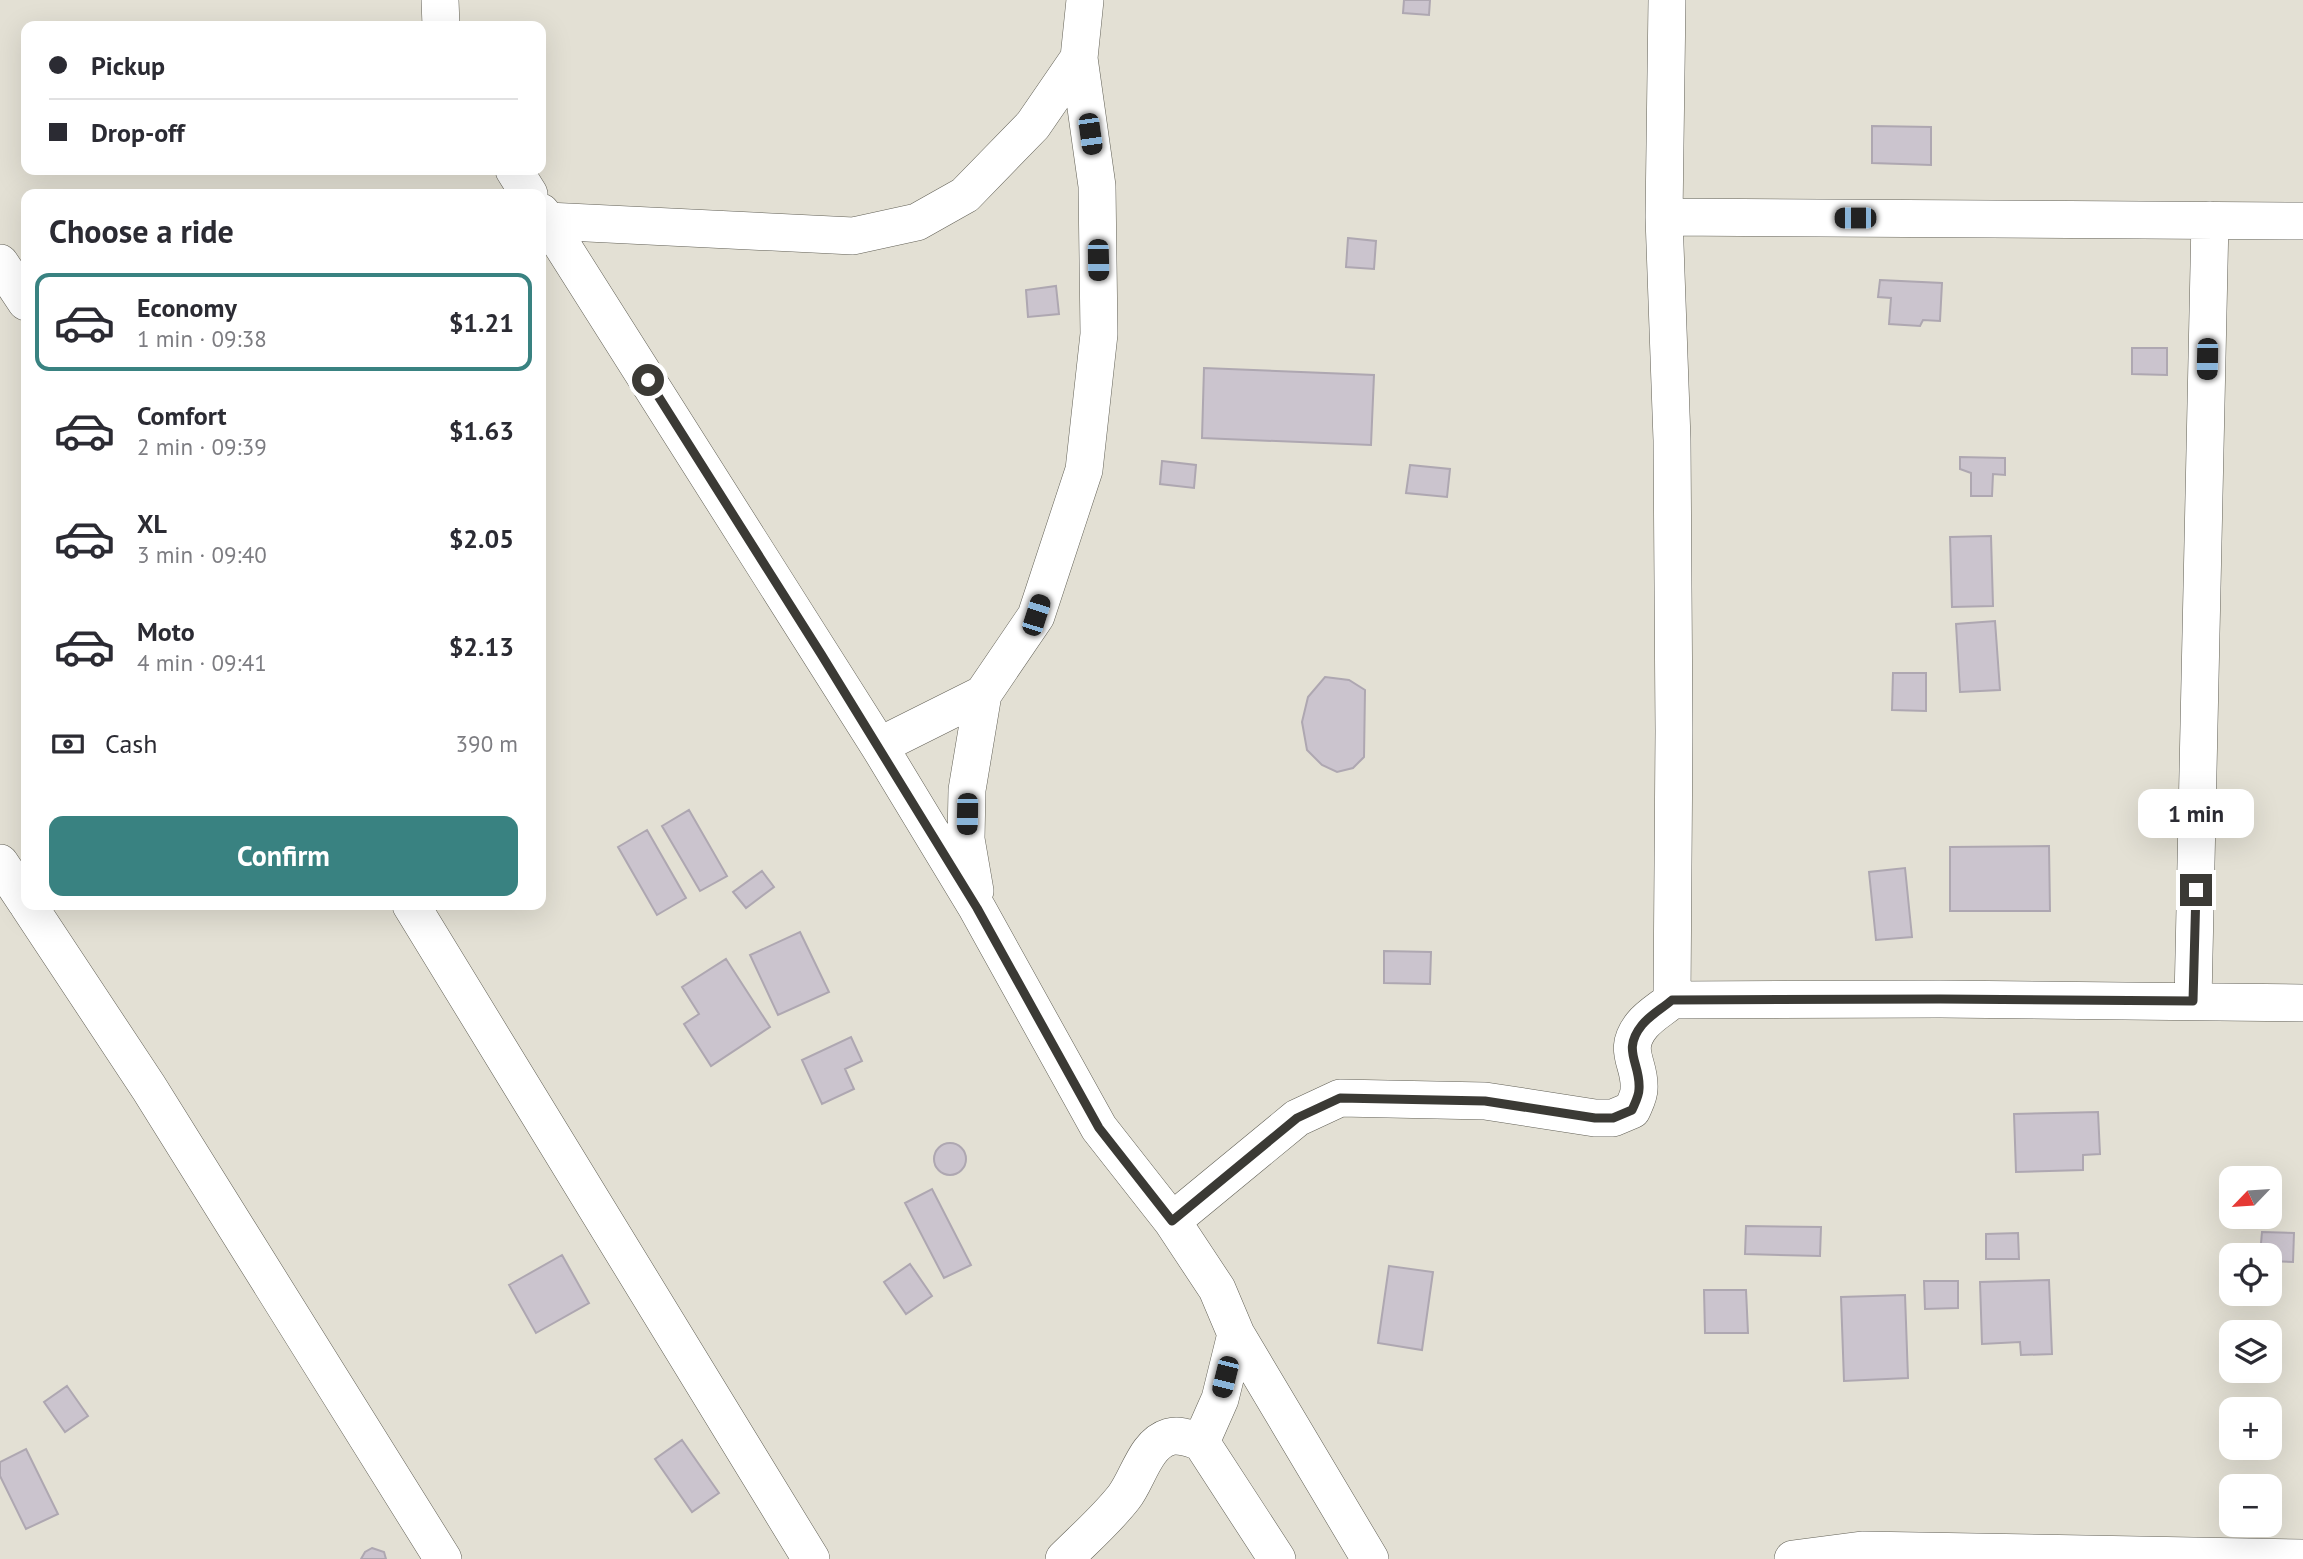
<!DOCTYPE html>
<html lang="en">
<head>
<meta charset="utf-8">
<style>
  :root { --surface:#fff; --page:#f7f7f7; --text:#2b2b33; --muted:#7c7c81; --line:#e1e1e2; --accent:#398281 }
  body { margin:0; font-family:"PT Sans",sans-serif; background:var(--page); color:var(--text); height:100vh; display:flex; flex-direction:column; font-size:26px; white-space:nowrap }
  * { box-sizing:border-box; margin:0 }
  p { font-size:23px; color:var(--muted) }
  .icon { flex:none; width:38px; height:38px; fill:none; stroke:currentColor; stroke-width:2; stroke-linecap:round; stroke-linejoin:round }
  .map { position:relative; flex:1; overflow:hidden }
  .drawer { position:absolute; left:21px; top:189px; width:525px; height:721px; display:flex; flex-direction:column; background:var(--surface); border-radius:14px; box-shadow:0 7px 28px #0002 }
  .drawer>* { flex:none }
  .top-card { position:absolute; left:21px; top:21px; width:525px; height:154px; border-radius:14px; box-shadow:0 7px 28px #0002; display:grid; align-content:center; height:154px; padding:0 28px; background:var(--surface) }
  .needle { width:46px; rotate:245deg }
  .buttons { position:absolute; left:2219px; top:1166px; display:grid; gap:14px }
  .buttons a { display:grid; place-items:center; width:63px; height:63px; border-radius:14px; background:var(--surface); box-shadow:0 7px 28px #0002; font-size:35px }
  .end { position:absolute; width:32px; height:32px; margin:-16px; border:9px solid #3b3a35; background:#fff; box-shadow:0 0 0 4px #fff }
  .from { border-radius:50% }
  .bubble { position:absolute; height:49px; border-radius:14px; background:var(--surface); box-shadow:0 7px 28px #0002; font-size:23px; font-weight:600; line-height:49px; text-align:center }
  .car { position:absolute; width:21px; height:42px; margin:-21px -10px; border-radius:9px; box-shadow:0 0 5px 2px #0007; background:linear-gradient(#222 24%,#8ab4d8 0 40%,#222 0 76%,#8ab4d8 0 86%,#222 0) }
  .top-card b { display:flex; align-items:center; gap:24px; height:66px; font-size:26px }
  .top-card b+b { border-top:2px solid var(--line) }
  .top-card i { width:18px; height:18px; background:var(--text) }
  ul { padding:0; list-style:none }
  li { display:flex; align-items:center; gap:21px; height:98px; margin:0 14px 10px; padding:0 14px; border:4px solid transparent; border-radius:14px }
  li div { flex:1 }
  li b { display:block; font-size:26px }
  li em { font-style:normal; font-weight:600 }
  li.current { border-color:var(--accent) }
  li>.icon { width:63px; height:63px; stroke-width:1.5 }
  h2 { padding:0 28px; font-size:32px; line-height:84px }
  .pay { display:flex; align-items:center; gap:18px; height:77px; padding:0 28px; font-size:26px }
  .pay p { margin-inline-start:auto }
  .action { display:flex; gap:14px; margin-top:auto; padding:14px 28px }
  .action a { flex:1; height:80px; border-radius:14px; background:var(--accent); color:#fff; font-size:28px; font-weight:600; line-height:80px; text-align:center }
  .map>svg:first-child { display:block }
  .building { fill:#cbc4ce; stroke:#aea7b1; stroke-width:2 }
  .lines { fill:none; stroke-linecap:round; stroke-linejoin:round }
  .street-casing { stroke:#626056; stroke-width:38 }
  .street { stroke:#fff; stroke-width:37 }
  .route { stroke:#3b3a35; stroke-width:9 }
</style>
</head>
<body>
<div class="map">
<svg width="2303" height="1559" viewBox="0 0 2303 1559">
  <rect width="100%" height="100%" fill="#e3e0d4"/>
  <!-- building -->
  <path class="building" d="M1404,0H1430L1429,15L1403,13Z
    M1872,126L1931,127V165L1872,163Z
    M1348,238L1376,241L1374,269L1346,267Z
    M1880,280L1942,283L1940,321L1923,320L1920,326L1889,324L1891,298L1878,297Z
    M1056,286L1059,314L1028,317L1026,290Z
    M2132,348H2167V375L2132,374Z
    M1204,368L1374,375L1371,445L1202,438Z
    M1960,457L2005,458V475L1993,474L1992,496H1971V473L1960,469Z
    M1162,461L1196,465L1194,488L1160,484Z
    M1410,465L1450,469L1447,497L1406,493Z
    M1991,536L1993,606L1952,607L1950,537Z
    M1995,621L2000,690L1960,692L1956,624Z
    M1893,673H1926V711L1892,710Z
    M1325,677L1349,680L1365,690L1364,757L1353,768L1337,772L1322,765L1307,750L1302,722L1308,697Z
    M689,810L727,876L700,891L662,826Z
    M647,830L686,898L657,915L618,847Z
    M2049,846L2050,911H1950V847Z
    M1905,868L1912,937L1876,940L1869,872Z
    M762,871L774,887L746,908L733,892Z
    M800,932L829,992L778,1015L750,955Z
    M1384,951L1431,952L1430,984L1384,983Z
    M726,959L770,1027L711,1066L684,1024L699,1014L682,987Z
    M851,1037L862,1061L845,1069L854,1089L822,1104L802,1060Z
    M2098,1112L2100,1154L2083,1155V1170L2016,1172L2014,1114Z
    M934 1159a16 16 0 1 1 32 0a16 16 0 1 1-32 0Z
    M932,1189L971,1265L944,1278L905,1203Z
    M1746,1226L1821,1227L1820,1256L1745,1254Z
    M2262,1232L2294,1233L2293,1262L2270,1261V1255H2260Z
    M2018,1233L2019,1259H1986V1234Z
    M562,1255L589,1303L536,1333L509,1285Z
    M910,1264L932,1296L906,1314L884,1282Z
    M1389,1266L1433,1272L1422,1350L1378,1343Z
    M2049,1280L2052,1354L2021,1355L2020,1342L1982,1344L1980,1282Z
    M1924,1281H1958V1308L1925,1309Z
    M1704,1290H1746L1748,1333H1705Z
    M1905,1295L1908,1378L1844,1381L1841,1297Z
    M67,1386L88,1416L65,1432L44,1402Z
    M682,1440L719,1493L692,1512L655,1459Z
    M26,1449L58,1514L26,1529L0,1476V1462Z
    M372,1548L384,1552L386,1559H361L365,1552Z"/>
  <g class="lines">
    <!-- street casing -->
    <g class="street-casing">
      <path id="street" d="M440,0L441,26
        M1667,0L1664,217L1672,440L1674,731L1672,1000
        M514,170L529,194
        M541,212L879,746L977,908L1099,1128L1172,1221L1217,1289L1236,1334L1370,1559
        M1664,217L2303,221
        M547,221L853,236L917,222L965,195L1033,125L1079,58
        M0,263L26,302
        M879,746L983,694L1036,616L1084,470L1099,334L1097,186L1079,58L1085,0
        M0,863L26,902
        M975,891L966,839L967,790L983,694
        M28,905L149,1088L443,1559
        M411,905L811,1559
        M2193,1001L2210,220
        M1172,1221L1297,1118L1340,1098L1485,1101L1595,1118H1613L1632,1110C1635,1103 1639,1096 1639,1089C1641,1063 1621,1051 1642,1025C1650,1015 1663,1008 1672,1000L1940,999L2303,1003
        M1236,1334L1220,1399L1201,1442L1277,1559
        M1064,1559C1084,1539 1107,1519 1124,1497C1138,1479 1145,1444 1169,1437C1180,1434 1191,1439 1201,1442
        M1793,1559L1862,1550L2303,1558"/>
    </g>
    <!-- street -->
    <use href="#street" class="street"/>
  </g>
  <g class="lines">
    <!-- route -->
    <path class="route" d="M648,380L821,654L977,908L1099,1128L1172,1221L1297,1118L1340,1098L1485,1101L1595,1118H1613L1632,1110C1635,1103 1639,1096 1639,1089C1641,1063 1621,1051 1642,1025C1650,1015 1663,1008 1672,1000L1940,999L2193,1001L2196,890"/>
  </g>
</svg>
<div class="buttons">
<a><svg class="needle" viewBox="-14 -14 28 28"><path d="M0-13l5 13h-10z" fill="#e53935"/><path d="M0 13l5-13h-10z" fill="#7c7c81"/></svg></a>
<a><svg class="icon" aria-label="locate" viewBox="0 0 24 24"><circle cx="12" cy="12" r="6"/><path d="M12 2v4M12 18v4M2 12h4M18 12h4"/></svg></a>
<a><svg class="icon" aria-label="layers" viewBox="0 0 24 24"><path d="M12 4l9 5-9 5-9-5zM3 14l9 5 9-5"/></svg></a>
<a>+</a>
<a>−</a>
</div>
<i class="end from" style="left:648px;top:380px"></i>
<i class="end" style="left:2196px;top:890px"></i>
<div class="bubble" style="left:2138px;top:789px;width:116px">1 min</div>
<i class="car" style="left:1090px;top:134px;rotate:172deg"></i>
<i class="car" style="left:1855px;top:218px;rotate:270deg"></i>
<i class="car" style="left:1098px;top:260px;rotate:179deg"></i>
<i class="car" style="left:2207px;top:359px;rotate:181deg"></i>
<i class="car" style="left:1036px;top:615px;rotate:18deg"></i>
<i class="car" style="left:967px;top:814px;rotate:181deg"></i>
<i class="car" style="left:1225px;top:1377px;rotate:194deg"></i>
<div class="top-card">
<b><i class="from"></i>Pickup</b>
<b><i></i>Drop-off</b>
</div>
<section class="drawer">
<h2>Choose a ride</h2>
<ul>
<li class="current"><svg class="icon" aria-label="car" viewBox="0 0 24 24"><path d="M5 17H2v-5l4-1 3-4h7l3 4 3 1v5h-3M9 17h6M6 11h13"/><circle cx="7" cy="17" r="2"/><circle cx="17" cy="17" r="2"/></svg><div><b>Economy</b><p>1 min · 09:38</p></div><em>$1.21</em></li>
<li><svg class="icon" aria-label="car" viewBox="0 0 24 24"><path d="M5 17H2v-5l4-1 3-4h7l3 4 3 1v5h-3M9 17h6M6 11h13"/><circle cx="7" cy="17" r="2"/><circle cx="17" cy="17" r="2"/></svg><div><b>Comfort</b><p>2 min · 09:39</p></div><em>$1.63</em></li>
<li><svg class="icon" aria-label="car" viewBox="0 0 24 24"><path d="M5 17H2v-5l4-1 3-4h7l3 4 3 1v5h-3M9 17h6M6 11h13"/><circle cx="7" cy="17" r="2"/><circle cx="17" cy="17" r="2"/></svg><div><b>XL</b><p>3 min · 09:40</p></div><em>$2.05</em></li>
<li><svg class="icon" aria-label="car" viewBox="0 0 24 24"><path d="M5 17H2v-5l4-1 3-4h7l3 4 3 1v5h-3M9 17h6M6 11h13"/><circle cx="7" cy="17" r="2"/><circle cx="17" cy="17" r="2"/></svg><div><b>Moto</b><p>4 min · 09:41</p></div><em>$2.13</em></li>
</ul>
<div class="pay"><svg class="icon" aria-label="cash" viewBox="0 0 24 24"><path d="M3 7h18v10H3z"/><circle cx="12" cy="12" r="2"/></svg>Cash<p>390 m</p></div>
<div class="action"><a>Confirm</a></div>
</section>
</div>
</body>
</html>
